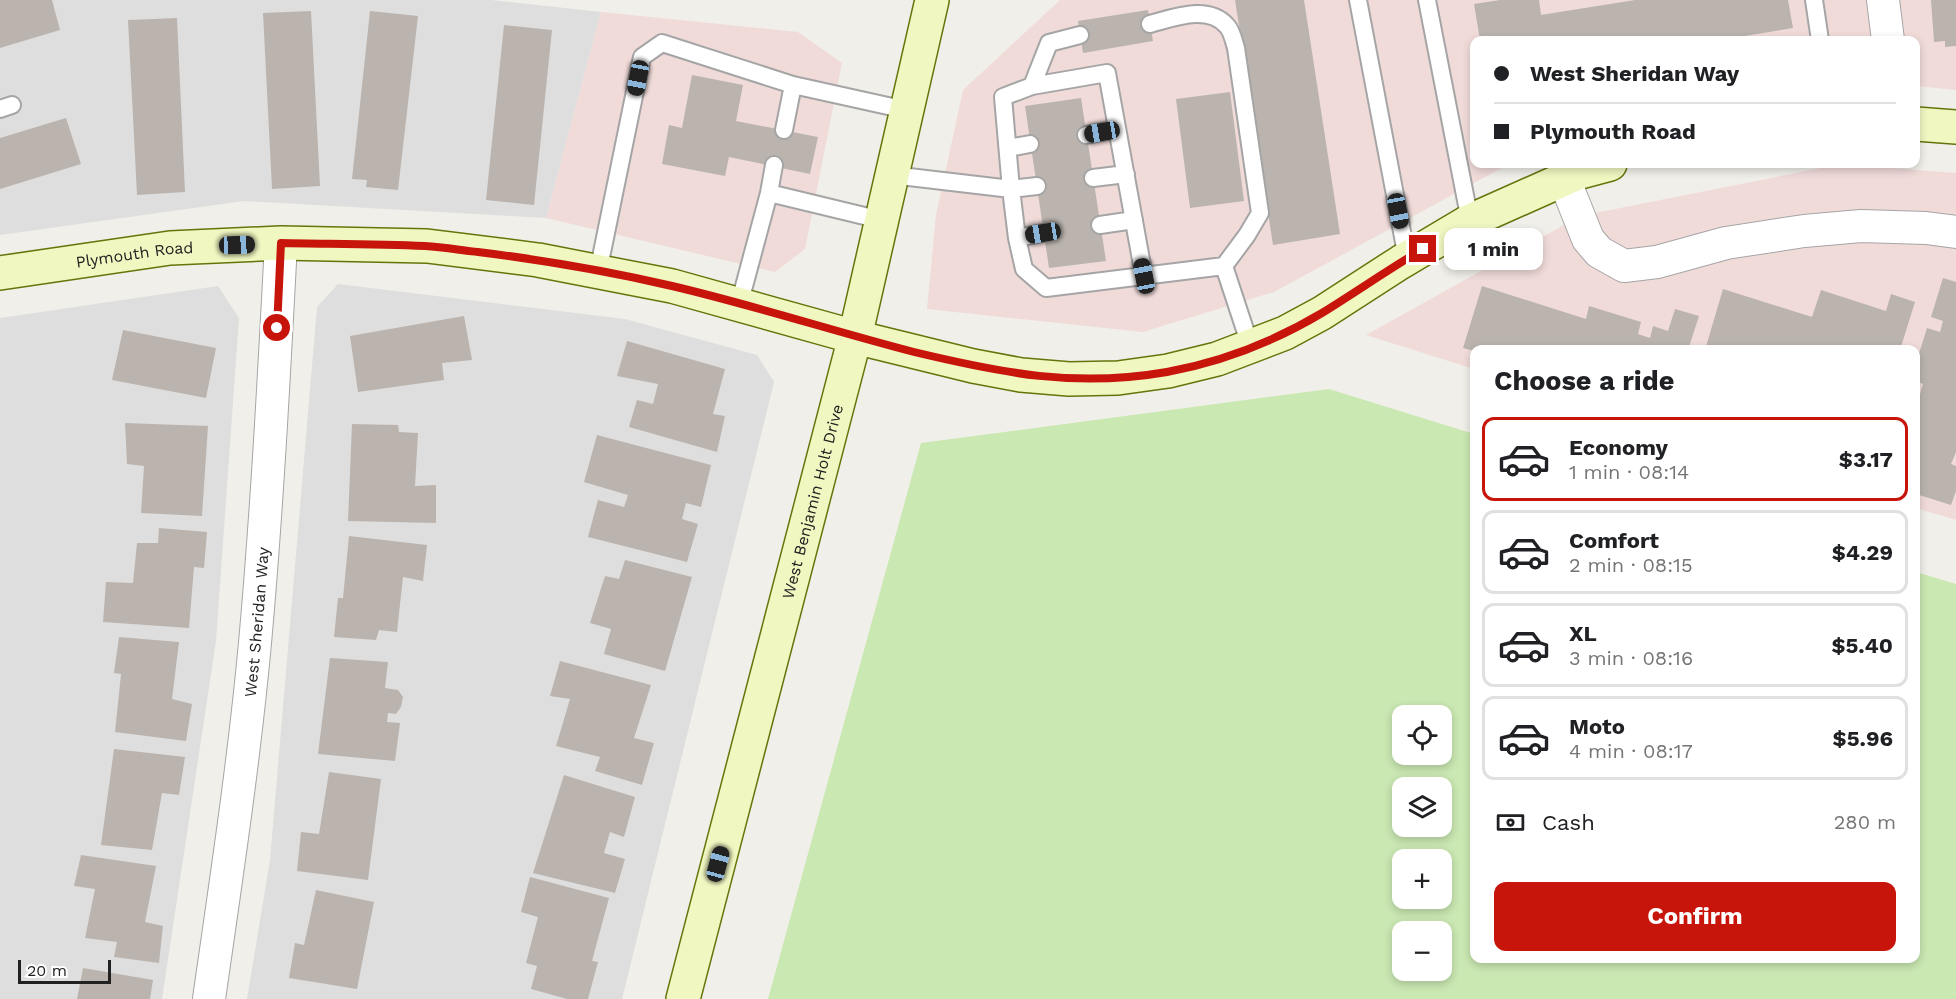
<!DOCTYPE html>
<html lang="en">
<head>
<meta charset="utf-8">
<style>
  :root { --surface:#fff; --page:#f2f2f2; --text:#202124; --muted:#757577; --line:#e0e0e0; --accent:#c7150b }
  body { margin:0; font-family:"Work Sans",sans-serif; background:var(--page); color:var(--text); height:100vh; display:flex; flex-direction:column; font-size:22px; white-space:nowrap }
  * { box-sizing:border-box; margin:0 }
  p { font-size:20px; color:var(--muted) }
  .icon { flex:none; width:33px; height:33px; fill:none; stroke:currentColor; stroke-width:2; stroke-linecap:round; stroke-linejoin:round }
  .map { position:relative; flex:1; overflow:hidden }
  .panel { position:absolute; left:1470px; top:345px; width:450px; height:618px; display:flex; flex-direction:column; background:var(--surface); border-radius:12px; box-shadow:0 3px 9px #0003 }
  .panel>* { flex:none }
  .hud { position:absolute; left:1470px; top:36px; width:450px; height:132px; border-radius:12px; box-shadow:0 3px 9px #0003; display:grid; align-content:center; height:132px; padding:0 24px; background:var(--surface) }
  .tools { position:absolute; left:1392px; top:705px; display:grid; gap:12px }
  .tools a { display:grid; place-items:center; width:60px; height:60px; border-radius:12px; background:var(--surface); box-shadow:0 3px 9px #0003; font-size:30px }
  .scale { position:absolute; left:18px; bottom:15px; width:93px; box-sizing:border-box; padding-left:6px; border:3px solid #212121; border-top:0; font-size:16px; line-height:21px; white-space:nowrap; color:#212121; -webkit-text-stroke:4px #fff; paint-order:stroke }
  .end { position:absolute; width:27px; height:27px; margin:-14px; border:8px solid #c7150b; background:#fff; box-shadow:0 0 0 3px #fff }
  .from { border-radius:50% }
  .bubble { position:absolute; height:42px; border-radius:12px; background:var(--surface); box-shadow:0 3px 9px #0003; font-size:20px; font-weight:700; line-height:42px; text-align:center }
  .car { position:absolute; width:18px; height:36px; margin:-18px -9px; border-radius:8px; box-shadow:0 0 4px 2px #0007; background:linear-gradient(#222 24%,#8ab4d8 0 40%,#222 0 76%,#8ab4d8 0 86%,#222 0) }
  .hud b { display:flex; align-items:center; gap:21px; height:57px; font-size:22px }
  .hud b+b { border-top:2px solid var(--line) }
  .hud i { width:15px; height:15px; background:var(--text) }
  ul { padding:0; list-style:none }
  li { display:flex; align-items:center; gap:18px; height:84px; margin:0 12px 9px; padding:0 12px; border:3px solid var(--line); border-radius:12px }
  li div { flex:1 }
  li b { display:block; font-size:22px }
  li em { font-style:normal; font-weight:700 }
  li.selected { border-color:var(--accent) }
  li>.icon { width:54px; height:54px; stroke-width:1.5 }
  h2 { padding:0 24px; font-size:27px; line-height:72px }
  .pay { display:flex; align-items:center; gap:15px; height:66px; padding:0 24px; font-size:22px }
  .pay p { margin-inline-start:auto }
  .action { display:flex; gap:12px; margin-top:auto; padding:12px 24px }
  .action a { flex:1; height:69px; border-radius:12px; background:var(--accent); color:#fff; font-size:24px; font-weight:700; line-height:69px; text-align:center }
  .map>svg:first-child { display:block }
  .residential { fill:#dfdede }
  .commercial { fill:#f0dbd9 }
  .grass { fill:#cae8b2; fill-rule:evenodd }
  .building { fill:#bbb4ae }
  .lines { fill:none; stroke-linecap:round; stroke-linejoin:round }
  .lane-casing { stroke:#a5a5a5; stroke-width:20 }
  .street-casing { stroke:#a5a5a5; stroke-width:34 }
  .secondary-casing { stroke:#65750b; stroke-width:36 }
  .lane { stroke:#fff; stroke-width:16 }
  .street { stroke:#fff; stroke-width:32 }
  .secondary { stroke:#f1f7c1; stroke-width:33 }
  .route { stroke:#c7150b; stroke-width:8 }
  .labels { text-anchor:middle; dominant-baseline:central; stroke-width:5; stroke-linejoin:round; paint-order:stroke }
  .street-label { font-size:16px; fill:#212121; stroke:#fff }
</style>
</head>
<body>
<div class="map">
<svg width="1956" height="999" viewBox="0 0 1956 999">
  <rect width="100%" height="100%" fill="#f1efe9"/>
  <!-- residential -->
  <path class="residential" d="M0,0H491L601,12L546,218L244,201L0,235Z
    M338,284L625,319L757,355L774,382L622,999H247L270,860L317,307Z
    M218,286L239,318L216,641L162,999H0V318Z"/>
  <!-- commercial -->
  <path class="commercial" d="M1060,0H1956V90L1916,86V40H1474V164H1509L1274,292L1143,332L927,309L936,215L963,90Z
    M601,12L798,32L842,63L805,249L775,272L546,218Z
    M1841,164L1956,173V520L1916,508V350H1474V369L1366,335L1580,216Z"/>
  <!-- grass -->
  <path class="grass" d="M1329,389L1474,434V958H1916V572L1956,584V999H768L921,443ZM1402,716H1442V754H1402ZM1402,788H1442V826H1402ZM1402,860H1442V898H1402ZM1402,932H1442V970H1402Z"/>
  <!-- building -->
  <path class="building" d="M0,0H52L60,30L0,48Z
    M1235,0H1304L1340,234L1273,245Z
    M1500,0H1539L1541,15L1635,0H1788L1793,28L1720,40H1480L1474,4Z
    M1931,0H1956V46L1945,47V41L1934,42Z
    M1148,10L1153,41L1083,53L1078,21Z
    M311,11L320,186L272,189L263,13Z
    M370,11L418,16L398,190L366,187L367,180L352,179Z
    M177,18L185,192L137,195L128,20Z
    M504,25L552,30L534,205L486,200Z
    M692,75L743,85L736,121L818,137L810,174L729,157L725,176L662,164L669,125L682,128Z
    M1230,92L1244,201L1190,208L1176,99Z
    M1081,98L1106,261L1049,268L1025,106Z
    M66,118L81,164L0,189V138Z
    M1943,278L1956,282V452L1951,464L1956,466V491L1951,505L1916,494V451L1919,441L1916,439V408L1923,384L1916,381V363L1927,328L1940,332L1943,321L1931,317Z
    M1482,286L1586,319L1589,306L1641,322L1638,334L1650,338L1653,326L1668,331L1675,309L1699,316L1688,350H1514L1506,347L1505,350H1474V351L1463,348Z
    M1723,289L1812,317L1821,290L1886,311L1891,294L1915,302L1900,350H1705Z
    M464,316L472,360L442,363L444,380L358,392L350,336Z
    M123,330L216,348L206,398L112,380Z
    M627,341L725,369L713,414L725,416L717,452L629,427L637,400L653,404L658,384L617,376Z
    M125,423L208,426L202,516L141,513L144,466L127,464Z
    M352,424L398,425L399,432L418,433L415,486L436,485V523L348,521Z
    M597,435L711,465L701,507L686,503L682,519L698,524L687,562L588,537L598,500L624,507L628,495L584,482Z
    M159,528L207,532L204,568L194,567L189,628L103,622L106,582L133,583L137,543H158Z
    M349,536L427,545L423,581L403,577L397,632L379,630L376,640L334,637L338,598H343Z
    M625,560L692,577L665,671L604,654L611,629L590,623L605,576L619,579Z
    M119,637L179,642L172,699L192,704L186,741L115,732L121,674L114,673Z
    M330,658L388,662L385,688L398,690L403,697L401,707L396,714L388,713L387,722L400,723L395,761L318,754Z
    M560,661L651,685L634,738L654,743L642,785L595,771L600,757L556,746L570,699L550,696Z
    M114,749L185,757L179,795L162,793L152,850L101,845Z
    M329,772L381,779L368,880L297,871L301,832L319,834Z
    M564,775L635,797L624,837L610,832L604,853L625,859L615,893L533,873Z
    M81,855L156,866L145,922L163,926L159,963L114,957L117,942L85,938L95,889L74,886Z
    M530,877L609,898L592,961L598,962L588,999H567L531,989L537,966L526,963L538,917L521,912Z
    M316,890L374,902L357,989L289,978L295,943L304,945Z
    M83,968L153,980L150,999H77Z"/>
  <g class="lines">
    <!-- lane casing -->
    <g class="lane-casing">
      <path id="lane" d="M1358,0L1407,258
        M1427,0L1470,221
        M1814,0L1820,40
        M1150,24C1173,18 1208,4 1227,26C1232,31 1234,42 1236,48L1260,213L1247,235L1224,266
        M1032,86L1049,43L1080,35
        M0,109L12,105
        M784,130L793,85L906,110
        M1086,135L1117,129
        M1008,148L1030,144
        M892,175L1011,189L1017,238L1024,269L1046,288L1224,266L1251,348
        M1093,178L1126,174
        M1037,186L1011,189L1003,97L1032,86L1107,73L1144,276
        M769,193L774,165
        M1100,225L1134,220
        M1017,238L1043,233
        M598,272L642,57L662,43L793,85
        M739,305L769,193L881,220"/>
    </g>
    <!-- street casing -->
    <g class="street-casing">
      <g id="street">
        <path d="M1883,0L1888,40"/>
        <path d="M1564,179L1588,239L1599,252L1624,266L1657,262L1726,243L1804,231L1861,226L1926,228L1956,232"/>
        <path id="s1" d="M209,999C226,880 244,762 255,643C267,510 274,376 281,243"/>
      </g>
    </g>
    <!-- secondary casing -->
    <g class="secondary-casing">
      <g id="secondary">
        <path d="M1916,124L1956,127"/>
        <path id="s2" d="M0,273L170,248L281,243L427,246L538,260L672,286L855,337L973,366L1021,375L1069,379L1118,378L1168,371L1217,359L1285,333L1322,313L1401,262L1470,221L1580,172L1610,164"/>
        <path id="s3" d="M683,999L855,337L932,0"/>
      </g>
    </g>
    <!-- lane -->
    <use href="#lane" class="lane"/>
    <!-- street -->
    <use href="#street" class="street"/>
    <!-- secondary -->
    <use href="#secondary" class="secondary"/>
  </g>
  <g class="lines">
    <!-- route -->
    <path class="route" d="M277,328L281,243C329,244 377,244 425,246C442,247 460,250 478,252C543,260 608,271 672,286C753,305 833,331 914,352C1002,373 1075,388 1167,372C1221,362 1275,341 1322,313C1356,292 1389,269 1423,249"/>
  </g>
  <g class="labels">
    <!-- street labels -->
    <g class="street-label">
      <text stroke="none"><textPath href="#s2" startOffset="136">Plymouth Road</textPath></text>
      <text stroke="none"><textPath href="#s3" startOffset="514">West Benjamin Holt Drive</textPath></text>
      <text stroke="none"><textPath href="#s1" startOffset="380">West Sheridan Way</textPath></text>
    </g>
  </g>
</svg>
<div class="tools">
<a><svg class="icon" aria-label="locate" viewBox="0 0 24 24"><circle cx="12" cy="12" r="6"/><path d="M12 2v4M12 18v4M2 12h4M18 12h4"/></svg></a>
<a><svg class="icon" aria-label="layers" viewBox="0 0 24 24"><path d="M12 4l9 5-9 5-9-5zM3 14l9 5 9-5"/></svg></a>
<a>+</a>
<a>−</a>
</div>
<div class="scale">20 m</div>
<i class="end from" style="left:277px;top:328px"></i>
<i class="end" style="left:1423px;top:249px"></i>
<div class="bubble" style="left:1444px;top:228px;width:99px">1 min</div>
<i class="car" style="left:638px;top:78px;rotate:191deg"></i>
<i class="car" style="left:1102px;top:132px;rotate:260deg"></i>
<i class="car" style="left:1398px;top:211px;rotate:169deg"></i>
<i class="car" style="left:1043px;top:233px;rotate:261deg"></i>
<i class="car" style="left:237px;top:245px;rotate:88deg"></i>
<i class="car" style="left:1144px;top:276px;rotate:349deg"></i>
<i class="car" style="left:718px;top:864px;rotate:15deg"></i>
<div class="hud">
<b><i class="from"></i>West Sheridan Way</b>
<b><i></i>Plymouth Road</b>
</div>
<section class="panel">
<h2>Choose a ride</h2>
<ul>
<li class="selected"><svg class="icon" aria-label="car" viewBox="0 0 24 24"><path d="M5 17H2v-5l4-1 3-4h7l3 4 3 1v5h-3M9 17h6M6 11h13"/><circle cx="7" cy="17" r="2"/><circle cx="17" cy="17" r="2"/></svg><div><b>Economy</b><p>1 min · 08:14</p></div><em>$3.17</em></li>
<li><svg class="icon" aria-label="car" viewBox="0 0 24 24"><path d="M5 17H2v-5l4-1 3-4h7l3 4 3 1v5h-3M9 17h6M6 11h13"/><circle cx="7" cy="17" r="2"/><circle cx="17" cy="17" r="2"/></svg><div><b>Comfort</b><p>2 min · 08:15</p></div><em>$4.29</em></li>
<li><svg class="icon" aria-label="car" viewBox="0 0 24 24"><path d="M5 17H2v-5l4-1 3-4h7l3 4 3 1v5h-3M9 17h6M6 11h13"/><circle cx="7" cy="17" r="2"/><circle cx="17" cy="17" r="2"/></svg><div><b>XL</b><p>3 min · 08:16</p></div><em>$5.40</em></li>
<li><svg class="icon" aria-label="car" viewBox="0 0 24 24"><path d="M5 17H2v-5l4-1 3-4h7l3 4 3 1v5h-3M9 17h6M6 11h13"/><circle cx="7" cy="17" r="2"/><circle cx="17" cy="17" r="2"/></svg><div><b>Moto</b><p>4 min · 08:17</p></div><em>$5.96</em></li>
</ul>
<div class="pay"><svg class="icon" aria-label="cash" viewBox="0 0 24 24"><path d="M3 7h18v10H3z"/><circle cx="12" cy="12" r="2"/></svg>Cash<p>280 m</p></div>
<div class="action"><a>Confirm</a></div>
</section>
</div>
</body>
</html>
